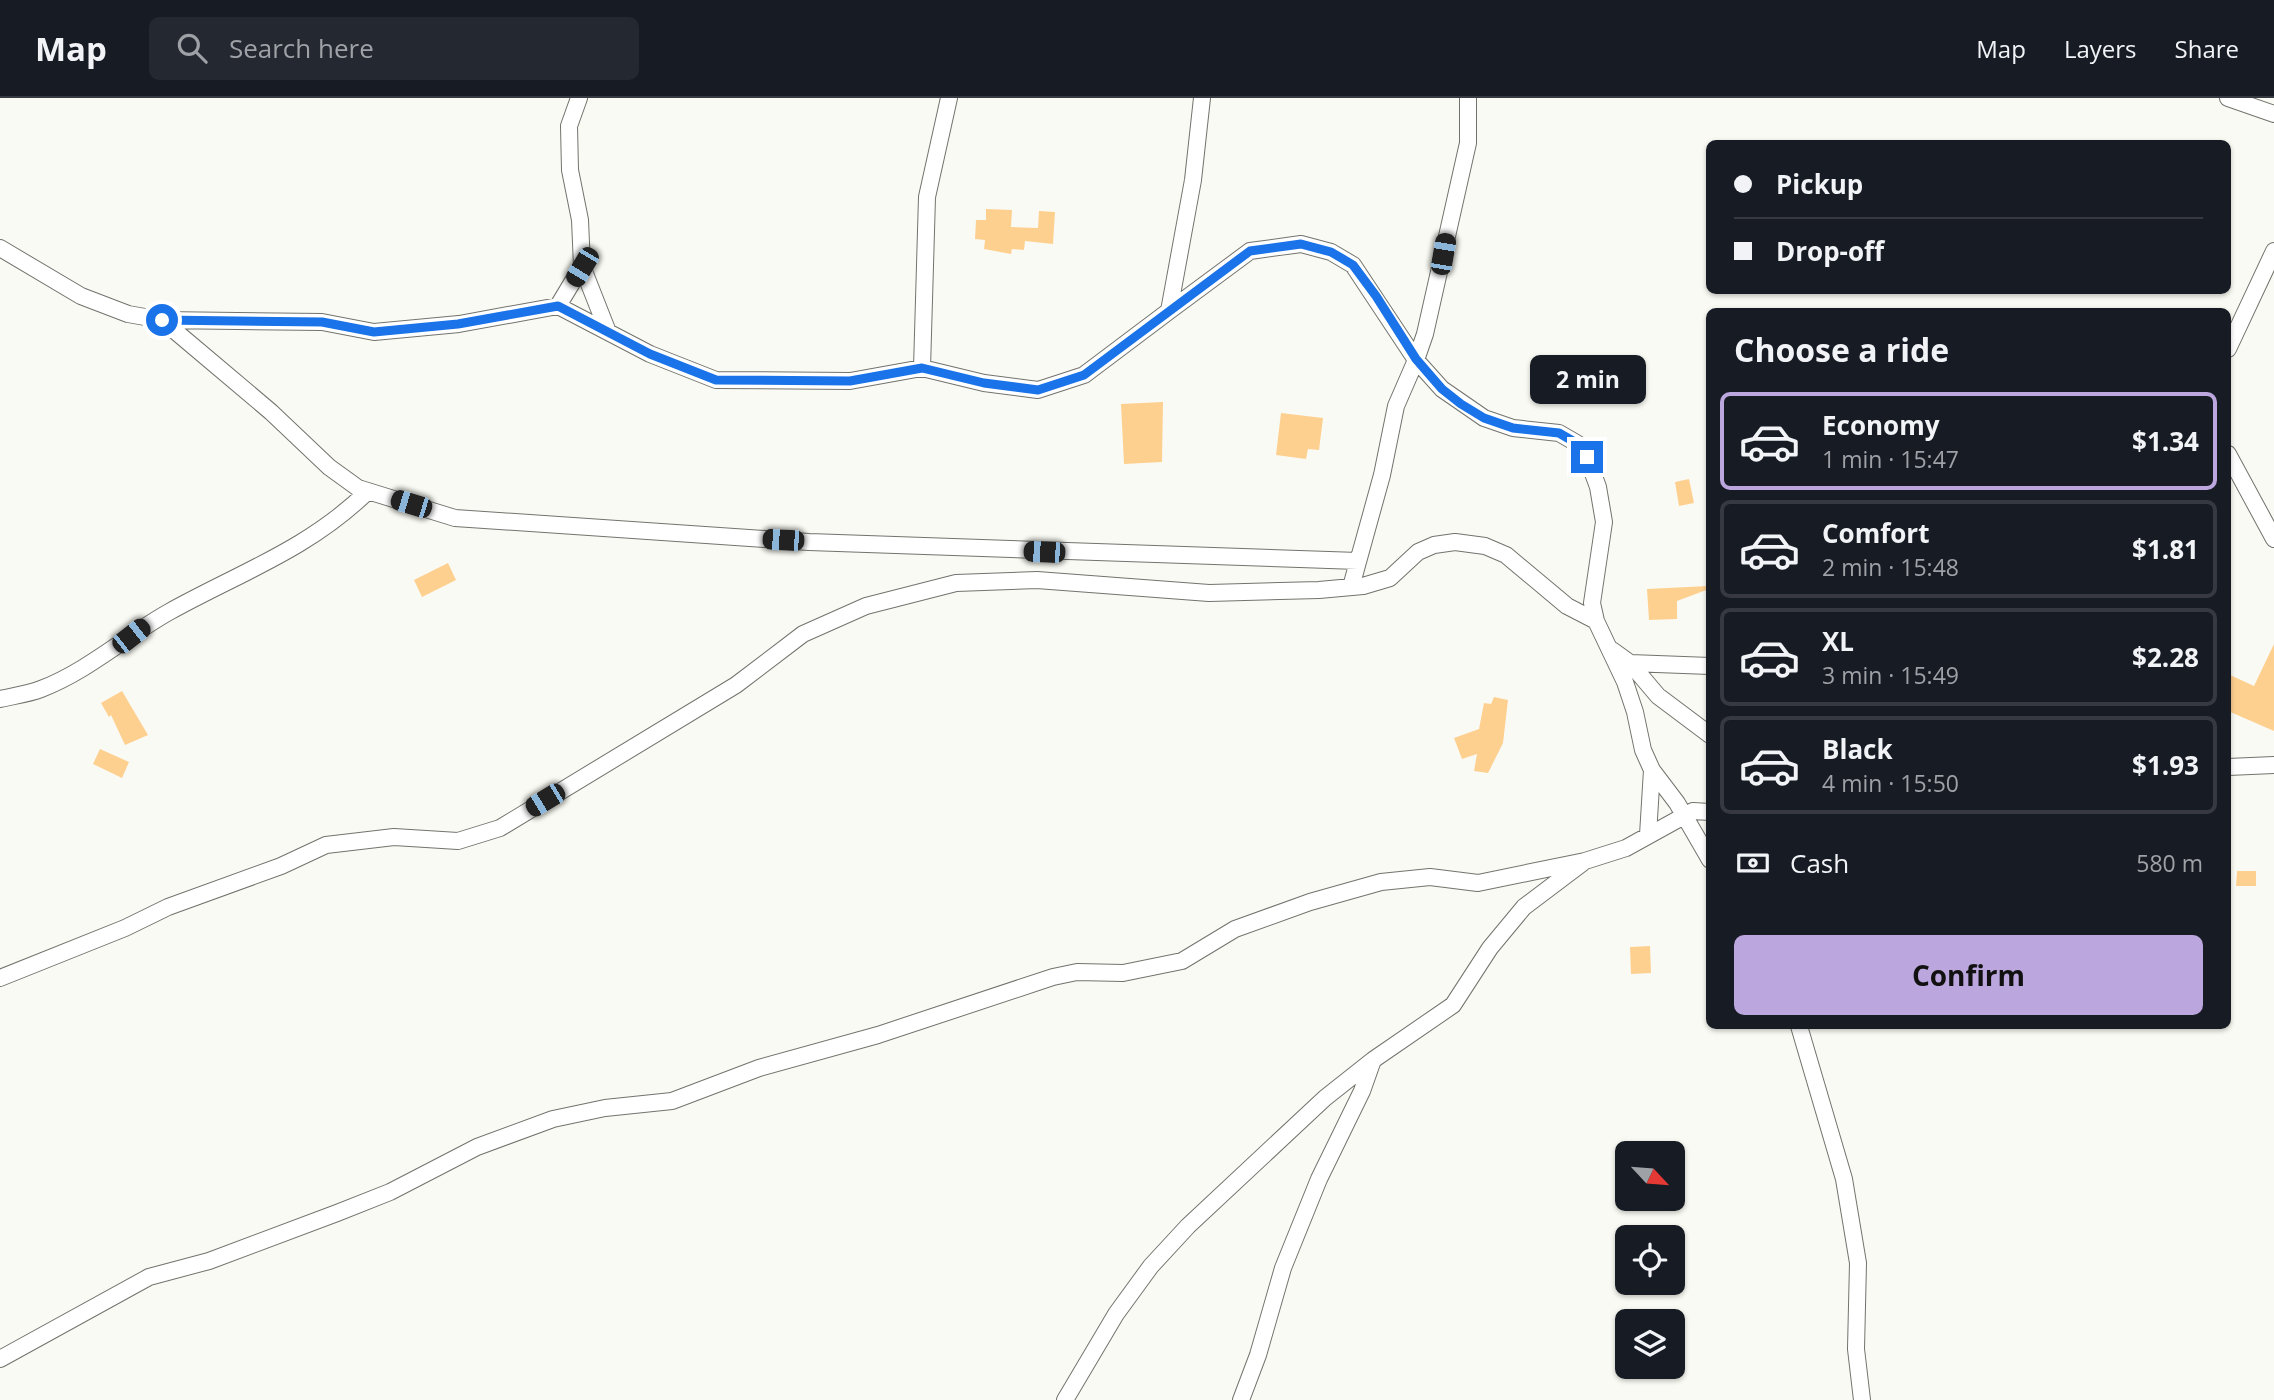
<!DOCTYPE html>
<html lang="en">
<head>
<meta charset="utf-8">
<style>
  :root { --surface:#171b24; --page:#242831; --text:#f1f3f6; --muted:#9ea1a6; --line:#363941; --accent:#bca6de }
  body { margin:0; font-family:"Open Sans",sans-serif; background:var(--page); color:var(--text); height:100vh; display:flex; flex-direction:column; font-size:26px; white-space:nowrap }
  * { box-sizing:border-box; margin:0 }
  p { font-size:23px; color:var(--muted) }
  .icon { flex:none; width:38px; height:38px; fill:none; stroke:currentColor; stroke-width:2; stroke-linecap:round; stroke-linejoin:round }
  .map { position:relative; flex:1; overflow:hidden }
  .panel { position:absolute; left:1706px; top:210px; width:525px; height:721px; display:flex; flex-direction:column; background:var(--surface); border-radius:10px; box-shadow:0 2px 5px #0004 }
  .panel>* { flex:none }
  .banner { position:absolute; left:1706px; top:42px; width:525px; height:154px; border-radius:10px; box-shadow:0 2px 5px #0004; display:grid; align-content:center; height:154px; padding:0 28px; background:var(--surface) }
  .needle { width:46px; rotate:116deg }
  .fabs { position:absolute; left:1615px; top:1043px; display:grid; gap:14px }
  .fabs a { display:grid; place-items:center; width:70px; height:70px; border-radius:10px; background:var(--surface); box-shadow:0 2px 5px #0004; font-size:35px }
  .end { position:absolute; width:32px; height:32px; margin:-16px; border:9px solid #1a73e8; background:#fff; box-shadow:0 0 0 4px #fff }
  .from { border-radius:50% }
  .bubble { position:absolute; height:49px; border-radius:10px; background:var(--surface); box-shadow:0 2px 5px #0004; font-size:23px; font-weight:700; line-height:49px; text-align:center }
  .car { position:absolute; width:21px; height:42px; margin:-21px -10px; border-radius:9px; box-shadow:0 0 5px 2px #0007; background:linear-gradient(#222 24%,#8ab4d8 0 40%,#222 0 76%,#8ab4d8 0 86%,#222 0) }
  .banner b { display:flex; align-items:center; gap:24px; height:66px; font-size:26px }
  .banner b+b { border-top:2px solid var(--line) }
  .banner i { width:18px; height:18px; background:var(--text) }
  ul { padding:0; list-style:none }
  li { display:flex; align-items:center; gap:21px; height:98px; margin:0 14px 10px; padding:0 14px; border:4px solid var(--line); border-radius:10px }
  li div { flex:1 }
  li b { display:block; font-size:26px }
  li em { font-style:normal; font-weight:700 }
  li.current { border-color:var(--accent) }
  li>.icon { width:63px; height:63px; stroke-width:1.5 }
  h2 { padding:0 28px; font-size:32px; line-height:84px }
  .pay { display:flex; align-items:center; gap:18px; height:77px; padding:0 28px; font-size:26px }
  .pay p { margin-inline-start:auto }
  .action { display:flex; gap:14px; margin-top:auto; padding:14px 28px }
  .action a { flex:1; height:80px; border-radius:10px; background:var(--accent); color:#111; font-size:28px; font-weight:700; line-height:80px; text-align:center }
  header { display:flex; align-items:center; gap:42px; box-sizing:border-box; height:98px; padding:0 35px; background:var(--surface); border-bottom:2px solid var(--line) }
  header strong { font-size:33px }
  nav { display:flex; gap:38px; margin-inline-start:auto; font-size:24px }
  .search { width:490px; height:63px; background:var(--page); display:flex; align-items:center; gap:18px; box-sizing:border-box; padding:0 24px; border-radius:10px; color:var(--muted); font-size:26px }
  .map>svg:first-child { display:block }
  .building { fill:#fed090 }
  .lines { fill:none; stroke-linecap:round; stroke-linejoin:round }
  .street-casing { stroke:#73736e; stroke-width:18 }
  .street { stroke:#fff; stroke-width:16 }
  .route { stroke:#1a73e8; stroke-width:9 }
</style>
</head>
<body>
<header>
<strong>Map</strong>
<div class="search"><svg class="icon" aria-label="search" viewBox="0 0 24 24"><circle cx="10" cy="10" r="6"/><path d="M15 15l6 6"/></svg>Search here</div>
<nav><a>Map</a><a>Layers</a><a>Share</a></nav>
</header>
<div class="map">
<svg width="2274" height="1302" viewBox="0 0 2274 1302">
  <rect width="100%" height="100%" fill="#fafaf4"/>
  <!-- building -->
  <path class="building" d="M986,111L1012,112L1011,129L1038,130L1039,113L1055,114L1053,146L1025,143L1024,152L1012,151L1011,156L984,151L985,142L975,141L976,122H986Z
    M1163,304L1162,364L1124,366L1121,306Z
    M1281,315L1323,320L1319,352L1308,351L1306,361L1276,357Z
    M1689,381L1694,405L1679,408L1675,384Z
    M448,465L456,482L422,499L414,482Z
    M1708,488L1709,491L1677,503V521L1649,522L1647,491Z
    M2274,546V633L2228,613V576L2254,588Z
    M122,593L148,637L125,647L111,617L109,619L101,605Z
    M1494,599L1508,602L1503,645L1488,675L1474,673L1477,656L1462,661L1454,640L1479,631L1484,605L1491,606Z
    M100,651L129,664L122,680L93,666Z
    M2237,773H2256V788H2236Z
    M1650,848L1651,875L1631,876L1630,849Z"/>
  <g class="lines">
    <!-- street casing -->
    <g class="street-casing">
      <path id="street" d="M1202,0L1193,82L1169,213L1250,153L1301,146L1331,154L1353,167L1416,262L1396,308L1382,377L1351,489
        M1468,0V45L1425,236L1416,262L1442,291L1484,320L1513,330L1559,335L1578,346L1587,359L1598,389L1604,424L1592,505L1596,523L1625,584L1635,614L1643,652L1652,672L1677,705L1710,762
        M2228,0L2274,16
        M0,150L81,198L128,216L162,222L322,224L374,234L459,226L558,208L650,256L716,282L850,283L922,270L984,285L1038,292L1084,277L1169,213
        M582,168L608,234
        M558,208L582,168L580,122L570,72L569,28L579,0
        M162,222L271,314L329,369L358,390L455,420L809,444L1358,463
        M2228,251L2274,153
        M922,270L927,99L949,0
        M2228,356L2274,441
        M1612,552L1630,565L1658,598L1710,637
        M1630,565L1710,568
        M0,601C13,598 28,596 41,591C88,573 126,538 169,514C239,475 309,451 368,393
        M2228,669L2274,667
        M1648,737L1652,672
        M0,880L125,830L168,809L281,768L326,747L394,739L458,743L500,730L736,587L803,536L866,508L956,485L1037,482L1209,495L1319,492L1363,488L1390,480L1418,454L1434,447L1455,444L1485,448L1506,457L1567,508L1596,523
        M1799,928L1844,1081L1858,1165L1856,1251L1862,1302
        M0,1261L149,1179L209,1163L337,1115L390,1094L477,1049L553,1021L605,1010L672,1003L759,970L878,937L1053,879L1077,874L1123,875L1182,863L1235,831L1310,804L1381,784L1430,779L1478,785L1585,763
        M1065,1302L1116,1216L1151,1168L1188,1128L1325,1000L1373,962
        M1241,1302L1258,1257L1283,1170L1319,1081L1362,993L1373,962L1453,907L1490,850L1524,809L1585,763L1626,750L1693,713L1710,714"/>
    </g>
    <!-- street -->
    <use href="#street" class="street"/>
  </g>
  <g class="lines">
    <!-- route -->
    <path class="route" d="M162,222L322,224L374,234L458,226L558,208L650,256L716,282L850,283L922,270L984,285L1038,292L1084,277L1250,153L1301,146L1331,154L1353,167L1376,198L1416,261L1442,291L1461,306L1484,320L1513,330L1559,335L1578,346L1587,359"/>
  </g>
</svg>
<div class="fabs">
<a><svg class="needle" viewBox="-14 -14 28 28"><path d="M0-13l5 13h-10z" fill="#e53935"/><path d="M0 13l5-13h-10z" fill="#9ea1a6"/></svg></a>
<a><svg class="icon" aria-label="locate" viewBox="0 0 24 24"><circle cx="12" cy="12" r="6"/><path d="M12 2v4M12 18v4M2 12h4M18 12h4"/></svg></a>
<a><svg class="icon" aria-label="layers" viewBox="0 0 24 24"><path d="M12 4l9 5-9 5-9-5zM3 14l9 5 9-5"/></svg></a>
</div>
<i class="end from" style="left:162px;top:222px"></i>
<i class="end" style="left:1587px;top:359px"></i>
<div class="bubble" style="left:1530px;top:257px;width:116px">2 min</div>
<i class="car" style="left:1443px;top:156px;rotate:10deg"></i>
<i class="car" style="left:582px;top:169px;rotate:211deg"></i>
<i class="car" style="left:411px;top:406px;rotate:287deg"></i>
<i class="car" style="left:783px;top:442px;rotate:273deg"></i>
<i class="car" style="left:1044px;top:454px;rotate:272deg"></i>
<i class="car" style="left:131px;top:538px;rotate:52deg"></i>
<i class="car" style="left:545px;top:702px;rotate:239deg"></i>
<div class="banner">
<b><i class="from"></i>Pickup</b>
<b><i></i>Drop-off</b>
</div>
<section class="panel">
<h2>Choose a ride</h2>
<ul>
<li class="current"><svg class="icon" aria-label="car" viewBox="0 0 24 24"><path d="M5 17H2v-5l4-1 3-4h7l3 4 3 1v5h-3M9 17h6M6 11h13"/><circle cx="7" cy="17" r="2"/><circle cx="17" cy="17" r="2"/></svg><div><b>Economy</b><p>1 min · 15:47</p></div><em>$1.34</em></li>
<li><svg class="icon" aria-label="car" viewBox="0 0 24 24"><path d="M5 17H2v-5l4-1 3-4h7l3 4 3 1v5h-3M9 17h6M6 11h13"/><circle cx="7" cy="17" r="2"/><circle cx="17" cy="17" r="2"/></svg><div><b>Comfort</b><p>2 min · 15:48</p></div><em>$1.81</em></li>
<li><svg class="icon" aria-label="car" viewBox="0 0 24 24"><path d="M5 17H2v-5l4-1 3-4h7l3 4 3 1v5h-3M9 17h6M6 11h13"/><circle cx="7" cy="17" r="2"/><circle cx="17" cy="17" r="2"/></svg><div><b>XL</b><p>3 min · 15:49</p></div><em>$2.28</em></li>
<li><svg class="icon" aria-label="car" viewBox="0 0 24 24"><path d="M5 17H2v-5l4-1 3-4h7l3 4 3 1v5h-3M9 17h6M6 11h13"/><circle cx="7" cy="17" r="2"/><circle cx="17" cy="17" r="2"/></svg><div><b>Black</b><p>4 min · 15:50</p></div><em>$1.93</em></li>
</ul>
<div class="pay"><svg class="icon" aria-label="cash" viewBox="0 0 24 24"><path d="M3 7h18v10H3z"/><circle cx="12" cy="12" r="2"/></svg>Cash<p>580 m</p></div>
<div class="action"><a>Confirm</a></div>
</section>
</div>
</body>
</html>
